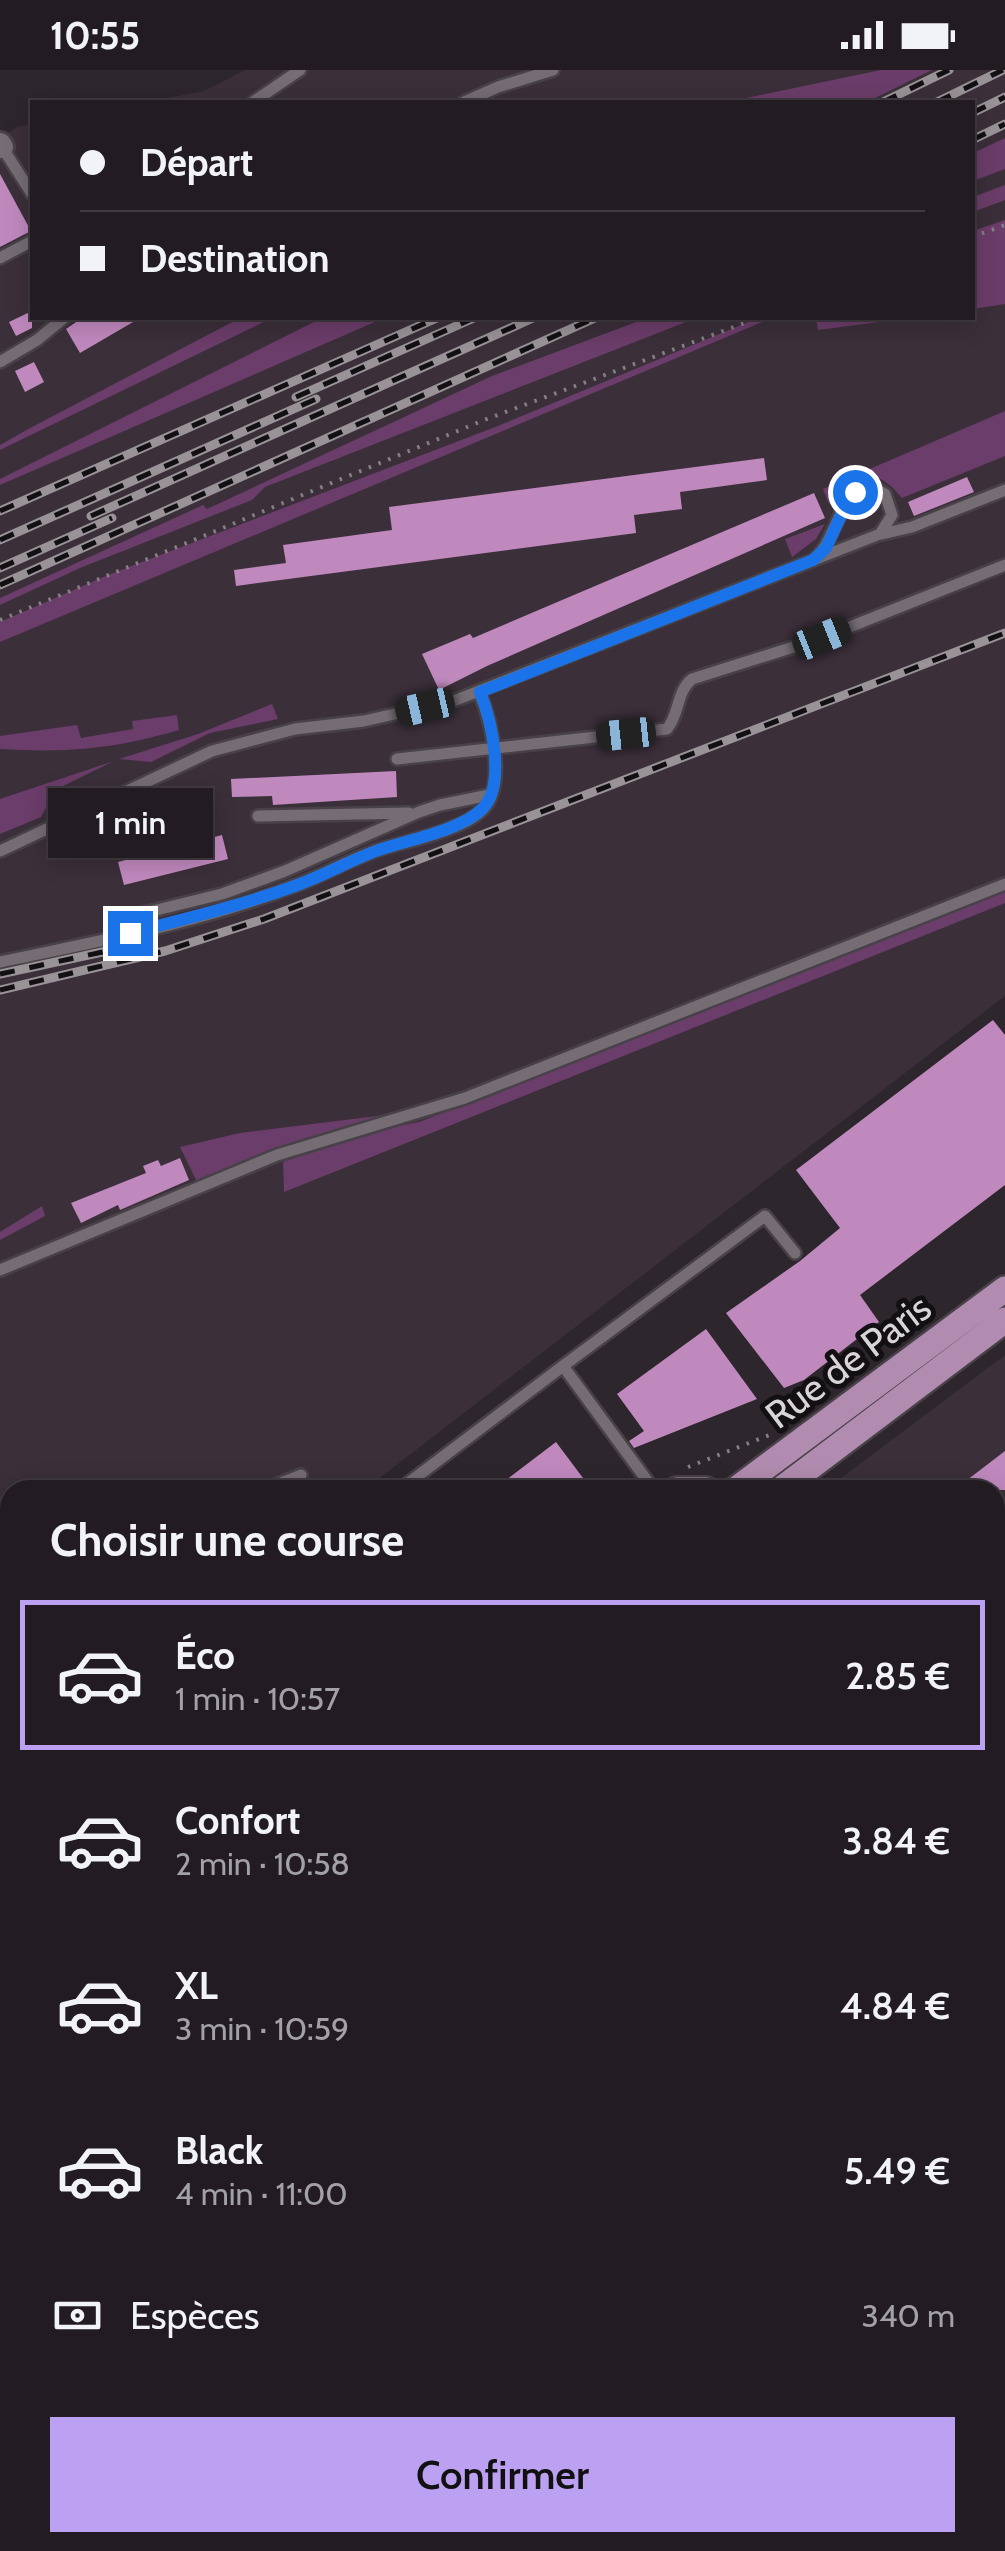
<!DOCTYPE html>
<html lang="fr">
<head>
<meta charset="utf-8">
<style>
  :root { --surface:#221c22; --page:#2a252a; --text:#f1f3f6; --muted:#a2a1a5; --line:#3f3a40; --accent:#bca0f2 }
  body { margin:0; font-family:Cabin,sans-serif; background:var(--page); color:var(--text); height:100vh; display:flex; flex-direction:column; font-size:38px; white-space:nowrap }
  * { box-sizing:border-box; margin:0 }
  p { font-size:32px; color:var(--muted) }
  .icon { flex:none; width:55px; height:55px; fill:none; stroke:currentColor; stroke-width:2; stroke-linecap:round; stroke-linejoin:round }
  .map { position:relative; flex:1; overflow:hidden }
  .drawer { position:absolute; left:0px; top:1410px; width:1005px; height:1072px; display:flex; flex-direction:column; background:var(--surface); border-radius:30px 30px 0 0; box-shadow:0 5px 25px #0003,0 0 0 2px var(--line) }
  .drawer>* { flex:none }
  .guide { position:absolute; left:30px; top:30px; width:945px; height:220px; border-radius:0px; box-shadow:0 5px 25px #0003,0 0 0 2px var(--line); display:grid; align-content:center; height:220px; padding:0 50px; background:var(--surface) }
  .end { position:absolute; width:45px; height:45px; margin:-22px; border:12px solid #1a73e8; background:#fff; box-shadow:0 0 0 5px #fff }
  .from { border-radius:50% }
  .bubble { position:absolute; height:70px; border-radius:0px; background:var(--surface); box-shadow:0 5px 25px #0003,0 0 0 2px var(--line); font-size:32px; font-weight:600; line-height:70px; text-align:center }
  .car { position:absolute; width:30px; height:60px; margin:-30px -15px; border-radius:12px; box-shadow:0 0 8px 2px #0007; background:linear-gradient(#222 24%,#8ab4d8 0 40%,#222 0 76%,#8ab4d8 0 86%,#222 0) }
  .guide b { display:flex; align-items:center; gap:35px; height:95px; font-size:38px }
  .guide b+b { border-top:2px solid var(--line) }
  .guide i { width:25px; height:25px; background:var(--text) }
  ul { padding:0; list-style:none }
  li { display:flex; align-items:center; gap:30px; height:150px; margin:0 20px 15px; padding:0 30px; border:5px solid transparent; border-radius:0px }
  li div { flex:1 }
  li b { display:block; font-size:38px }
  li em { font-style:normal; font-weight:600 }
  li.on { border-color:var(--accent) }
  li>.icon { width:90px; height:90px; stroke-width:1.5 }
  h2 { padding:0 50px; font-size:45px; line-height:120px }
  .pay { display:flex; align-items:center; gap:25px; height:110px; padding:0 50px; font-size:38px }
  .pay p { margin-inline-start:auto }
  .button { display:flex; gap:20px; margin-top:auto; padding:20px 50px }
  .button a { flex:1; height:115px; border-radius:0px; background:var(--accent); color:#111; font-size:40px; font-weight:600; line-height:115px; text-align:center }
  .status { display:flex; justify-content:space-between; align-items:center; height:70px; padding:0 50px; background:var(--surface); direction:ltr }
  .status svg { height:28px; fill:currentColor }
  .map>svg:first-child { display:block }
  .built { fill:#3b2f3a }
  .green { fill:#6b3d6a }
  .water { fill:#2d002d }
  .building { fill:#c089be }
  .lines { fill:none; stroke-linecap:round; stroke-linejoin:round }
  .service-casing { stroke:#484248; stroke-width:16 }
  .pedestrian-casing { stroke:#484248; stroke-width:20 }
  .minor-casing { stroke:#484248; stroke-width:28 }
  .primary-casing { stroke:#484248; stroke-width:30 }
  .path { stroke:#868085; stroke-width:4; stroke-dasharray:2.5 8; stroke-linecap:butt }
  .service { stroke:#756c74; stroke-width:11 }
  .pedestrian { stroke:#756c74; stroke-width:15 }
  .minor { stroke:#756c74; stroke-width:22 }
  .primary { stroke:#b28cb0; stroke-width:25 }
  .rail-casing { stroke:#999398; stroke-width:9 }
  .rail { stroke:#131013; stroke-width:5; stroke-dasharray:15; stroke-linecap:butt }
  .route { stroke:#1a73e8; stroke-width:12 }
  .labels { text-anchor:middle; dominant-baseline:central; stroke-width:10; stroke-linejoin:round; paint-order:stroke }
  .street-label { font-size:38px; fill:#d9d4d8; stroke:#131013 }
</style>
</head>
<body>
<div class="status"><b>10:55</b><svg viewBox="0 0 49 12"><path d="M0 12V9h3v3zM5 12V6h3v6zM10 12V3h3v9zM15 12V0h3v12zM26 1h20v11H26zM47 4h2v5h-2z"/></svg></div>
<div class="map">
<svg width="1005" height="2481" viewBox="0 0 1005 2481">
  <rect width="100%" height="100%" fill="#2d262d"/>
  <!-- built -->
  <path class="built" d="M245,0H1005V926L364,1420H10V1852L7,1857L10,1862V1935L0,1943V69L17,57L32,54V248H972V32H145L204,21Z
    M1005,1285V1580L995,1588V1420H825Z"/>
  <!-- green -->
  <path class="green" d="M881,0H932L867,32H727Z
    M1005,68V99L973,111V83Z
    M1005,115V130L973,142V127Z
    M1005,150V234L973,239V161Z
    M240,248H272L0,380V375L32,357Z
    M322,248H384L0,415V409Z
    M647,248H696L265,417L252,430L80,498L0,535V528L203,435L207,439L492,306Z
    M758,248H772L0,572V552L108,505L498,356Z
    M816,248H910L818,260Z
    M1005,341V386L902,428C890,414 873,397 852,410C844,415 837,427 829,434L823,419Z
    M825,454L816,469L792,487L785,469Z
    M272,634L278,649L210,663L151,692L119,689L198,664Z
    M177,645L179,660C114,679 67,683 0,679V666L77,655L81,668L133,659L132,651Z
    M114,691L57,719L41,747L0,764V729Z
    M1005,822V833L284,1122L283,1092L357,1064L419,1052Z
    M417,1041L198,1114L180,1077L240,1063Z
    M42,1136L45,1146L0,1170V1162Z
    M1005,1724V2472L992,2481H956L952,2473L995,2472V1971L1002,1966L995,1904V1732Z
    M10,1892V1935L0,1943V1900Z
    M48,2472L911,2473L889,2481H37Z"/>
  <!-- water -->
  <path class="water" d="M1005,1617V1705L995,1713V1624Z
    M10,2392V2472L21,2473L10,2481H0V2400Z"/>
  <!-- building -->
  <path class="building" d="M0,104L31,161L0,177Z
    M32,241V258L16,266L9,252Z
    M82,248H140L80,283L66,259Z
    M34,292L44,312L25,322L15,301Z
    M764,388L767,410L680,422L682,439L634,445L636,463L236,516L234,500L286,493L283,475L392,460L389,437Z
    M967,407L974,422L914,446L908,432Z
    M814,423L825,448L487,596L439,620L422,584L470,564L473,568Z
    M396,701L397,727L273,735L272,726L232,727L231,709Z
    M222,765L228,789L124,815L118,792Z
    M993,950L1005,965V1115L860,1225L879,1252L804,1310L784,1318L726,1243L800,1191L840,1158L796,1100Z
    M180,1088L189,1110L120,1140L118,1135L81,1153L71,1133L146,1103L143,1096L158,1090L161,1096Z
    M706,1259L757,1329L634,1378L629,1371L644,1361L617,1324Z
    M556,1372L592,1420H493Z
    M1005,1381V1420H954Z"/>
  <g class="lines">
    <!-- service casing -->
    <g class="service-casing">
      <path id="service" d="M253,32L300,0
        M464,32L498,17L553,0
        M2,77L32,124
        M0,188L32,171
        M0,292L37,270L64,248
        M882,464L912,457L1005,420
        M397,689L667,659C680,644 676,622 692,609L822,568L1005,495
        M258,746L409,743
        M0,781L212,681L295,659L364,651L456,630L880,464L892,445L885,424C842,396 839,473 813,490
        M140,844L222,824L285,801L419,742L440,735L489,725
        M0,892C98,871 200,853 294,816C322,806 349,790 378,780C406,771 464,760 483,739C507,714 491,649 479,622
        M0,1200L277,1085L465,1028L1005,814
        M563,1296L765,1146L795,1183
        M263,1420L301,1405
        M399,1420L563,1296L654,1420
        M0,1528L10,1524
        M0,1849L10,1835
        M941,2481L942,2472"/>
    </g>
    <!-- pedestrian casing -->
    <g class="pedestrian-casing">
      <path id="pedestrian" d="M995,1839L1005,1838
        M995,1893L1005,1883
        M995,2162L1005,2156
        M918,2481V2472"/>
    </g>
    <!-- minor casing -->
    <g class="minor-casing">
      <path id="minor" d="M0,74L2,77"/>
    </g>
    <!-- primary casing -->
    <g class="primary-casing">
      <path id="primary" d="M677,1420H706
        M735,1420L1005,1219
        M780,1420L1005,1250
        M0,1982L10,1975
        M0,2012L10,2005"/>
    </g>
    <!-- path -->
    <path class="path" d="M972,167L1005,155
      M0,550L484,350L758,248
      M688,1397L772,1364
      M995,1614L1005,1606
      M995,1723L1005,1716
      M0,1950L10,1945
      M995,2074L1005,2073
      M0,2141L10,2133
      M0,2321L10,2332
      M0,2388L10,2380
      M995,2470L1005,2463
      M541,2472L544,2481
      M22,2481L33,2472
      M170,2481L186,2474
      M227,2481L228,2472
      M234,2481H252
      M352,2481L379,2478L404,2481
      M773,2481L798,2472
      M980,2481L992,2472"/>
    <!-- service -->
    <use href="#service" class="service"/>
    <!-- pedestrian -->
    <use href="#pedestrian" class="pedestrian"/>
    <!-- minor -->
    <use href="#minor" class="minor"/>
    <!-- primary -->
    <use href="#primary" class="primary"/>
    <!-- rail casing -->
    <g class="rail-casing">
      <path id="rail" d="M883,32L949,0
        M937,32L1003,0
        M972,43L1005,27
        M972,70L1005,54
        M296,327L474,248
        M0,441L437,248
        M91,446L533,248
        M0,470L316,329
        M0,498L112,448
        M0,515L595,248
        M0,904L107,881
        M0,920L165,881L264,849L1005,563"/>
    </g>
    <!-- rail -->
    <use href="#rail" class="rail"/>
  </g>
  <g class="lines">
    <!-- route -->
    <path class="route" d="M130,863C184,849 239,836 292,817C321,807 347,792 376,781C406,770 460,761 482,739C507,715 491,649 480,622L813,490L826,478L849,428L855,422"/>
  </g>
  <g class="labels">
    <!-- street labels -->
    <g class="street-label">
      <text transform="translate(848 1291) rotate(-37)">Rue de Paris</text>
    </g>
  </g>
</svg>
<i class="end from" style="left:855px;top:422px"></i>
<i class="end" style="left:130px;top:863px"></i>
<div class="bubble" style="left:48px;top:718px;width:165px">1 min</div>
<i class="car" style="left:822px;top:568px;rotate:68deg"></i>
<i class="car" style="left:425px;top:637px;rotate:257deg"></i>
<i class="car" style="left:626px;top:664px;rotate:264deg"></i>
<div class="guide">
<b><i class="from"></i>Départ</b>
<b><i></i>Destination</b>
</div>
<section class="drawer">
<h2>Choisir une course</h2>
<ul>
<li class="on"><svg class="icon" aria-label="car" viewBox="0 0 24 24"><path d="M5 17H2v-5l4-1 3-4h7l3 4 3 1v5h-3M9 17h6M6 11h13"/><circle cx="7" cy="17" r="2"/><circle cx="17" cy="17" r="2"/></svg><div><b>Éco</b><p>1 min · 10:57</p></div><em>2.85 €</em></li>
<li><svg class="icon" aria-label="car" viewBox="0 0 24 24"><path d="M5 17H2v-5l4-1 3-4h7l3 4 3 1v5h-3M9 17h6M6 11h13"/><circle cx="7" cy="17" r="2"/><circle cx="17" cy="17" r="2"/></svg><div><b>Confort</b><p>2 min · 10:58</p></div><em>3.84 €</em></li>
<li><svg class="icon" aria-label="car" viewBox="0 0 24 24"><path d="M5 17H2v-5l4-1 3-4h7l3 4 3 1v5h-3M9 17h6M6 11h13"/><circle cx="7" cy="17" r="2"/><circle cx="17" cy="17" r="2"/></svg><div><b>XL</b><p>3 min · 10:59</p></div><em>4.84 €</em></li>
<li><svg class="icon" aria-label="car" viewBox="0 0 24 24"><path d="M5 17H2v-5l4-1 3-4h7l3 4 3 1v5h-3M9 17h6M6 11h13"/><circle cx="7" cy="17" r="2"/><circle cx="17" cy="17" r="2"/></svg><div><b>Black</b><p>4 min · 11:00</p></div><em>5.49 €</em></li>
</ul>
<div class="pay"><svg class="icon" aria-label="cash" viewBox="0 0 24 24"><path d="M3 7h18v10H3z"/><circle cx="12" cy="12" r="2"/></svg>Espèces<p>340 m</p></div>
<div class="button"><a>Confirmer</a></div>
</section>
</div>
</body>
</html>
